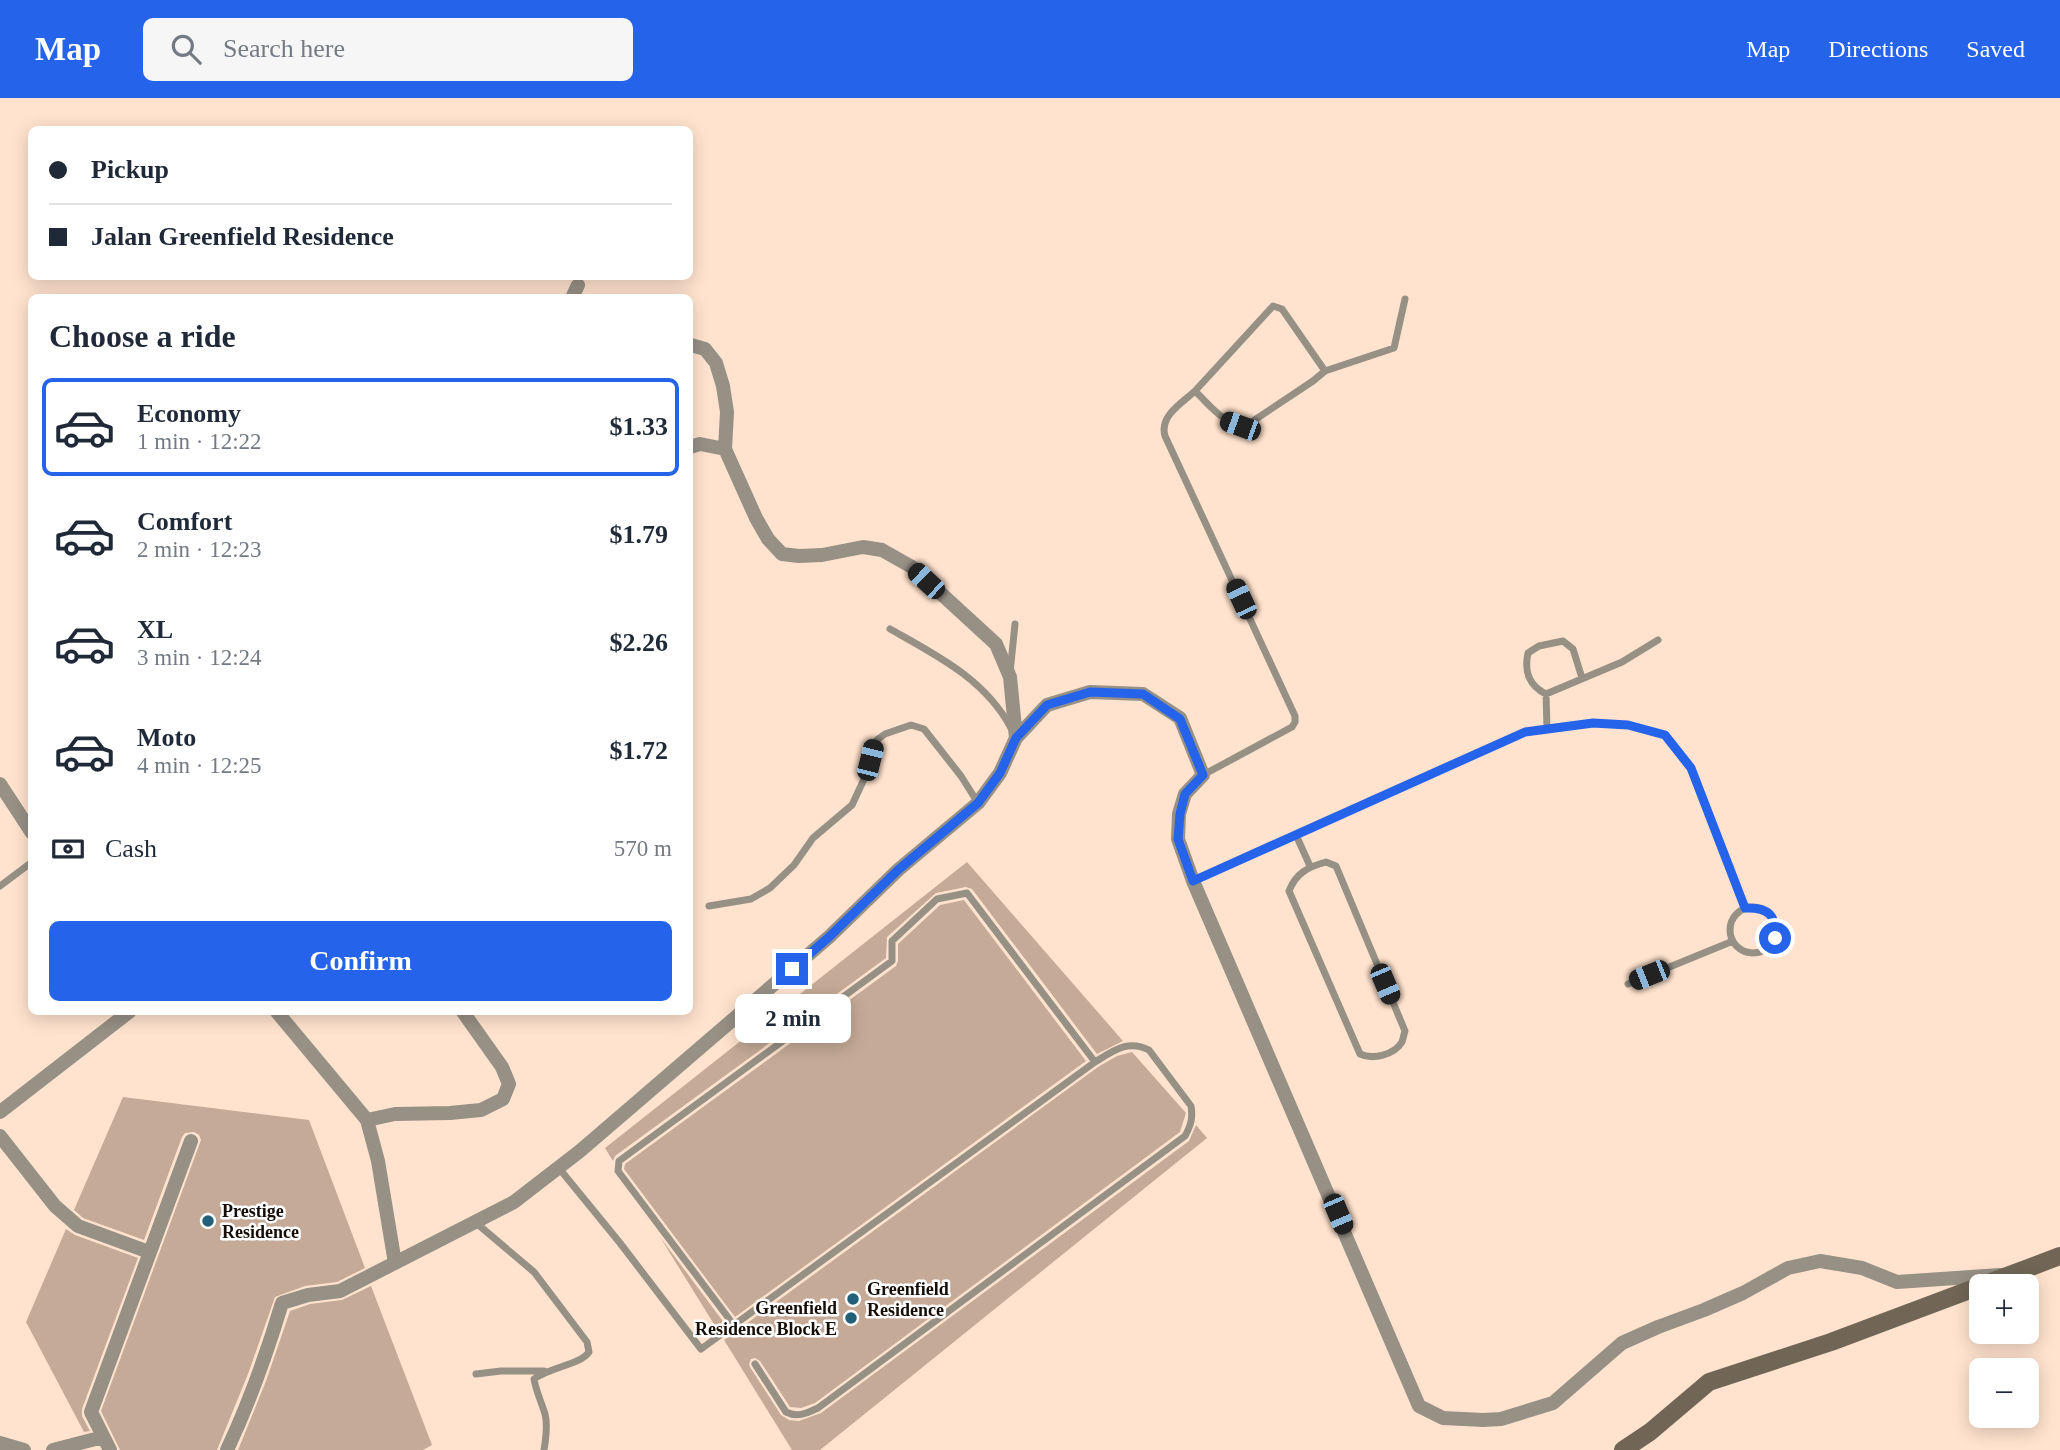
<!DOCTYPE html>
<html lang="en">
<head>
<meta charset="utf-8">
<style>
  :root { --surface:#fff; --page:#f6f6f7; --text:#1f2937; --muted:#747a83; --line:#e0e1e3; --accent:#2563eb }
  body { margin:0; font-family:Georgia,serif; background:var(--page); color:var(--text); height:100vh; display:flex; flex-direction:column; font-size:26px; white-space:nowrap }
  * { box-sizing:border-box; margin:0 }
  p { font-size:23px; color:var(--muted) }
  .icon { flex:none; width:38px; height:38px; fill:none; stroke:currentColor; stroke-width:2; stroke-linecap:round; stroke-linejoin:round }
  .map { position:relative; flex:1; overflow:hidden }
  .side { position:absolute; left:28px; top:196px; width:665px; height:721px; display:flex; flex-direction:column; background:var(--surface); border-radius:10px; box-shadow:0 4px 18px #0003 }
  .side>* { flex:none }
  .guide { position:absolute; left:28px; top:28px; width:665px; height:154px; border-radius:10px; box-shadow:0 4px 18px #0003; display:grid; align-content:center; height:154px; padding:0 21px; background:var(--surface) }
  .controls { position:absolute; left:1969px; top:1176px; display:grid; gap:14px }
  .controls a { display:grid; place-items:center; width:70px; height:70px; border-radius:10px; background:var(--surface); box-shadow:0 4px 18px #0003; font-size:35px }
  .end { position:absolute; width:32px; height:32px; margin:-16px; border:9px solid #2563eb; background:#fff; box-shadow:0 0 0 4px #fff }
  .from { border-radius:50% }
  .bubble { position:absolute; height:49px; border-radius:10px; background:var(--surface); box-shadow:0 4px 18px #0003; font-size:23px; font-weight:800; line-height:49px; text-align:center }
  .car { position:absolute; width:21px; height:42px; margin:-21px -10px; border-radius:9px; box-shadow:0 0 5px 2px #0007; background:linear-gradient(#222 24%,#8ab4d8 0 40%,#222 0 76%,#8ab4d8 0 86%,#222 0) }
  .guide b { display:flex; align-items:center; gap:24px; height:66px; font-size:26px }
  .guide b+b { border-top:2px solid var(--line) }
  .guide i { width:18px; height:18px; background:var(--text) }
  ul { padding:0; list-style:none }
  li { display:flex; align-items:center; gap:21px; height:98px; margin:0 14px 10px; padding:0 7px; border:4px solid transparent; border-radius:10px }
  li div { flex:1 }
  li b { display:block; font-size:26px }
  li em { font-style:normal; font-weight:800 }
  li.on { border-color:var(--accent) }
  li>.icon { width:63px; height:63px; stroke-width:1.5 }
  h2 { padding:0 21px; font-size:32px; line-height:84px }
  .pay { display:flex; align-items:center; gap:18px; height:77px; padding:0 21px; font-size:26px }
  .pay p { margin-inline-start:auto }
  .action { display:flex; gap:14px; margin-top:auto; padding:14px 21px }
  .action a { flex:1; height:80px; border-radius:10px; background:var(--accent); color:#fff; font-size:28px; font-weight:800; line-height:80px; text-align:center }
  header { display:flex; align-items:center; gap:42px; box-sizing:border-box; height:98px; padding:0 35px; background:var(--accent); color:#fff }
  header strong { font-size:33px }
  nav { display:flex; gap:38px; margin-inline-start:auto; font-size:24px }
  .search { width:490px; height:63px; background:var(--page); display:flex; align-items:center; gap:18px; box-sizing:border-box; padding:0 24px; border-radius:10px; color:var(--muted); font-size:26px }
  .map>svg:first-child { display:block }
  .building { fill:#c5aa97 }
  .lines { fill:none; stroke-linecap:round; stroke-linejoin:round }
  .lane { stroke:#979085; stroke-width:7 }
  .street { stroke:#979085; stroke-width:14 }
  .secondary { stroke:#716656; stroke-width:18 }
  .route { stroke:#2563eb; stroke-width:9 }
  .poi-dot { fill:#236178; stroke:#fff; stroke-width:2.5 }
  .labels { text-anchor:middle; dominant-baseline:central; stroke-width:5; stroke-linejoin:round; paint-order:stroke }
  .poi-label { font-size:18px; font-weight:bold; fill:#160d06; stroke:#fff; text-anchor:start }
</style>
</head>
<body>
<header>
<strong>Map</strong>
<div class="search"><svg class="icon" aria-label="search" viewBox="0 0 24 24"><circle cx="10" cy="10" r="6"/><path d="M15 15l6 6"/></svg>Search here</div>
<nav><a>Map</a><a>Directions</a><a>Saved</a></nav>
</header>
<div class="map">
<svg width="2060" height="1352" viewBox="0 0 2060 1352">
  <rect width="100%" height="100%" fill="#ffe3ce"/>
  <!-- building -->
  <path class="building" d="M967,764L1123,943L1097,956L972,791L966,789L936,795L887,839L886,860L615,1058L613,1063L605,1050Z
    M964,802L1086,963L735,1219L624,1071L625,1066L896,868L898,863V846L940,807Z
    M1132,954L1186,1015L1180,1034L815,1305L801,1310L790,1309L760,1263L755,1260L751,1261L749,1266L750,1269L781,1317L789,1322L799,1323L821,1315L1189,1043L1196,1027L1207,1040L820,1352H792L724,1242L1098,969L1117,958Z
    M123,999L309,1022L365,1170L337,1184L305,1188L275,1199L248,1276L217,1352H120L101,1313L201,1042L199,1037L194,1034L185,1035L182,1039L144,1142L83,1120L74,1112Z
    M66,1131L75,1137L138,1160L82,1311V1318L90,1333L84,1334L26,1224Z
    M660,1139L725,1226L717,1231Z
    M371,1188L432,1347L423,1352H238L266,1283L290,1213L310,1206L342,1202Z"/>
  <g class="lines">
    <!-- lane -->
    <path class="lane" d="M1273,208L1282,211L1325,273L1313,283L1250,325C1227,332 1210,307 1195,293Z
      M1325,273L1394,250L1405,201
      M1195,293C1182,305 1159,318 1165,338L1295,618V624L1292,629L1203,677
      M890,531C936,557 985,581 1011,630
      M1010,575L1015,526
      M1582,580L1573,551L1563,543L1539,548L1528,555C1524,573 1529,588 1546,596L1622,564L1658,542
      M1546,596L1547,631
      M1296,737L1310,768
      M1326,764L1336,768L1405,933C1404,936 1403,941 1402,944C1394,957 1373,962 1360,956L1289,793C1296,775 1308,769 1326,764Z
      M1194,783L1525,634L1593,625L1628,627L1665,637L1691,669L1745,810
      M0,788L32,764
      M709,808L751,801L770,790L794,767L813,740L852,707L865,679L874,645L878,641L885,636L911,627L924,631L961,678L978,705
      M1730 832a23 23 0 1 1 46 0a23 23 0 1 1-46 0Z
      M1628,886L1733,843
      M558,1069L620,1145L701,1251L1095,964L967,795L937,801L892,843V863L619,1063L618,1073L733,1226
      M475,1124L534,1174L587,1244L589,1254C580,1267 550,1269 534,1281C536,1293 541,1303 545,1316C548,1327 546,1340 544,1352
      M755,1266L786,1314C798,1320 807,1315 818,1310L1185,1038C1191,1027 1193,1020 1191,1008L1149,952C1128,941 1113,953 1095,964
      M476,1276L501,1273H544"/>
    <!-- street -->
    <path class="street" d="M572,200L578,187
      M691,247L705,251L716,265L723,288L727,314L725,351L756,420L768,441L782,456L799,458L822,457L863,449L882,452L912,469L996,546L1010,579L1016,640
      M690,349L700,346L725,351
      M0,686L32,735
      M277,914L367,1022L378,1063L395,1165
      M0,1014L129,914
      M367,1022L395,1016L450,1015L481,1012L503,1001L509,986L502,969L463,914
      M0,1038L55,1108L78,1128L149,1154
      M0,1345L24,1352
      M53,1352L103,1339
      M110,1352L91,1314L191,1043
      M227,1352C249,1305 267,1255 282,1205L308,1197L340,1193L514,1104L580,1053L829,839L898,772L978,705L1000,675L1016,640L1047,607L1090,594L1143,596L1180,620L1203,677L1185,696L1179,716L1178,741L1193,783L1419,1308L1443,1320L1483,1322L1501,1321L1553,1305L1622,1245L1658,1229L1704,1212L1743,1195L1788,1170L1820,1163L1862,1170L1897,1184L2000,1177"/>
    <!-- secondary -->
    <path class="secondary" d="M1623,1352L1650,1334L1709,1284L1831,1244L2060,1158"/>
  </g>
  <g class="lines">
    <!-- route -->
    <path class="route" d="M792,871L829,839L898,772L978,705L1000,675L1016,640L1047,607L1090,594L1143,596L1180,621L1203,677L1185,696L1180,716L1178,741L1193,783L1525,634L1593,625L1628,627L1665,637L1691,670L1745,810C1768,809 1777,817 1775,840"/>
  </g>
  <!-- markers -->
  <g class="poi-dot">
    <circle cx="208" cy="1123" r="7"/>
    <circle cx="853" cy="1201" r="7"/>
    <circle cx="851" cy="1220" r="7"/>
  </g>
  <g class="labels">
    <!-- poi labels -->
    <g class="poi-label">
      <text x="222" y="1113">Prestige<tspan x="222" dy="21">Residence</tspan></text>
      <text x="867" y="1191">Greenfield<tspan x="867" dy="21">Residence</tspan></text>
      <text x="837" y="1210" text-anchor="end">Greenfield<tspan x="837" dy="21">Residence Block E</tspan></text>
    </g>
  </g>
</svg>
<div class="controls">
<a>+</a>
<a>−</a>
</div>
<i class="end from" style="left:1775px;top:840px"></i>
<i class="end" style="left:792px;top:871px"></i>
<div class="bubble" style="left:735px;top:896px;width:116px">2 min</div>
<i class="car" style="left:1240px;top:328px;rotate:290deg"></i>
<i class="car" style="left:926px;top:483px;rotate:313deg"></i>
<i class="car" style="left:1241px;top:501px;rotate:335deg"></i>
<i class="car" style="left:870px;top:662px;rotate:14deg"></i>
<i class="car" style="left:1649px;top:877px;rotate:248deg"></i>
<i class="car" style="left:1385px;top:886px;rotate:157deg"></i>
<i class="car" style="left:1338px;top:1116px;rotate:157deg"></i>
<div class="guide">
<b><i class="from"></i>Pickup</b>
<b><i></i>Jalan Greenfield Residence</b>
</div>
<section class="side">
<h2>Choose a ride</h2>
<ul>
<li class="on"><svg class="icon" aria-label="car" viewBox="0 0 24 24"><path d="M5 17H2v-5l4-1 3-4h7l3 4 3 1v5h-3M9 17h6M6 11h13"/><circle cx="7" cy="17" r="2"/><circle cx="17" cy="17" r="2"/></svg><div><b>Economy</b><p>1 min · 12:22</p></div><em>$1.33</em></li>
<li><svg class="icon" aria-label="car" viewBox="0 0 24 24"><path d="M5 17H2v-5l4-1 3-4h7l3 4 3 1v5h-3M9 17h6M6 11h13"/><circle cx="7" cy="17" r="2"/><circle cx="17" cy="17" r="2"/></svg><div><b>Comfort</b><p>2 min · 12:23</p></div><em>$1.79</em></li>
<li><svg class="icon" aria-label="car" viewBox="0 0 24 24"><path d="M5 17H2v-5l4-1 3-4h7l3 4 3 1v5h-3M9 17h6M6 11h13"/><circle cx="7" cy="17" r="2"/><circle cx="17" cy="17" r="2"/></svg><div><b>XL</b><p>3 min · 12:24</p></div><em>$2.26</em></li>
<li><svg class="icon" aria-label="car" viewBox="0 0 24 24"><path d="M5 17H2v-5l4-1 3-4h7l3 4 3 1v5h-3M9 17h6M6 11h13"/><circle cx="7" cy="17" r="2"/><circle cx="17" cy="17" r="2"/></svg><div><b>Moto</b><p>4 min · 12:25</p></div><em>$1.72</em></li>
</ul>
<div class="pay"><svg class="icon" aria-label="cash" viewBox="0 0 24 24"><path d="M3 7h18v10H3z"/><circle cx="12" cy="12" r="2"/></svg>Cash<p>570 m</p></div>
<div class="action"><a>Confirm</a></div>
</section>
</div>
</body>
</html>
